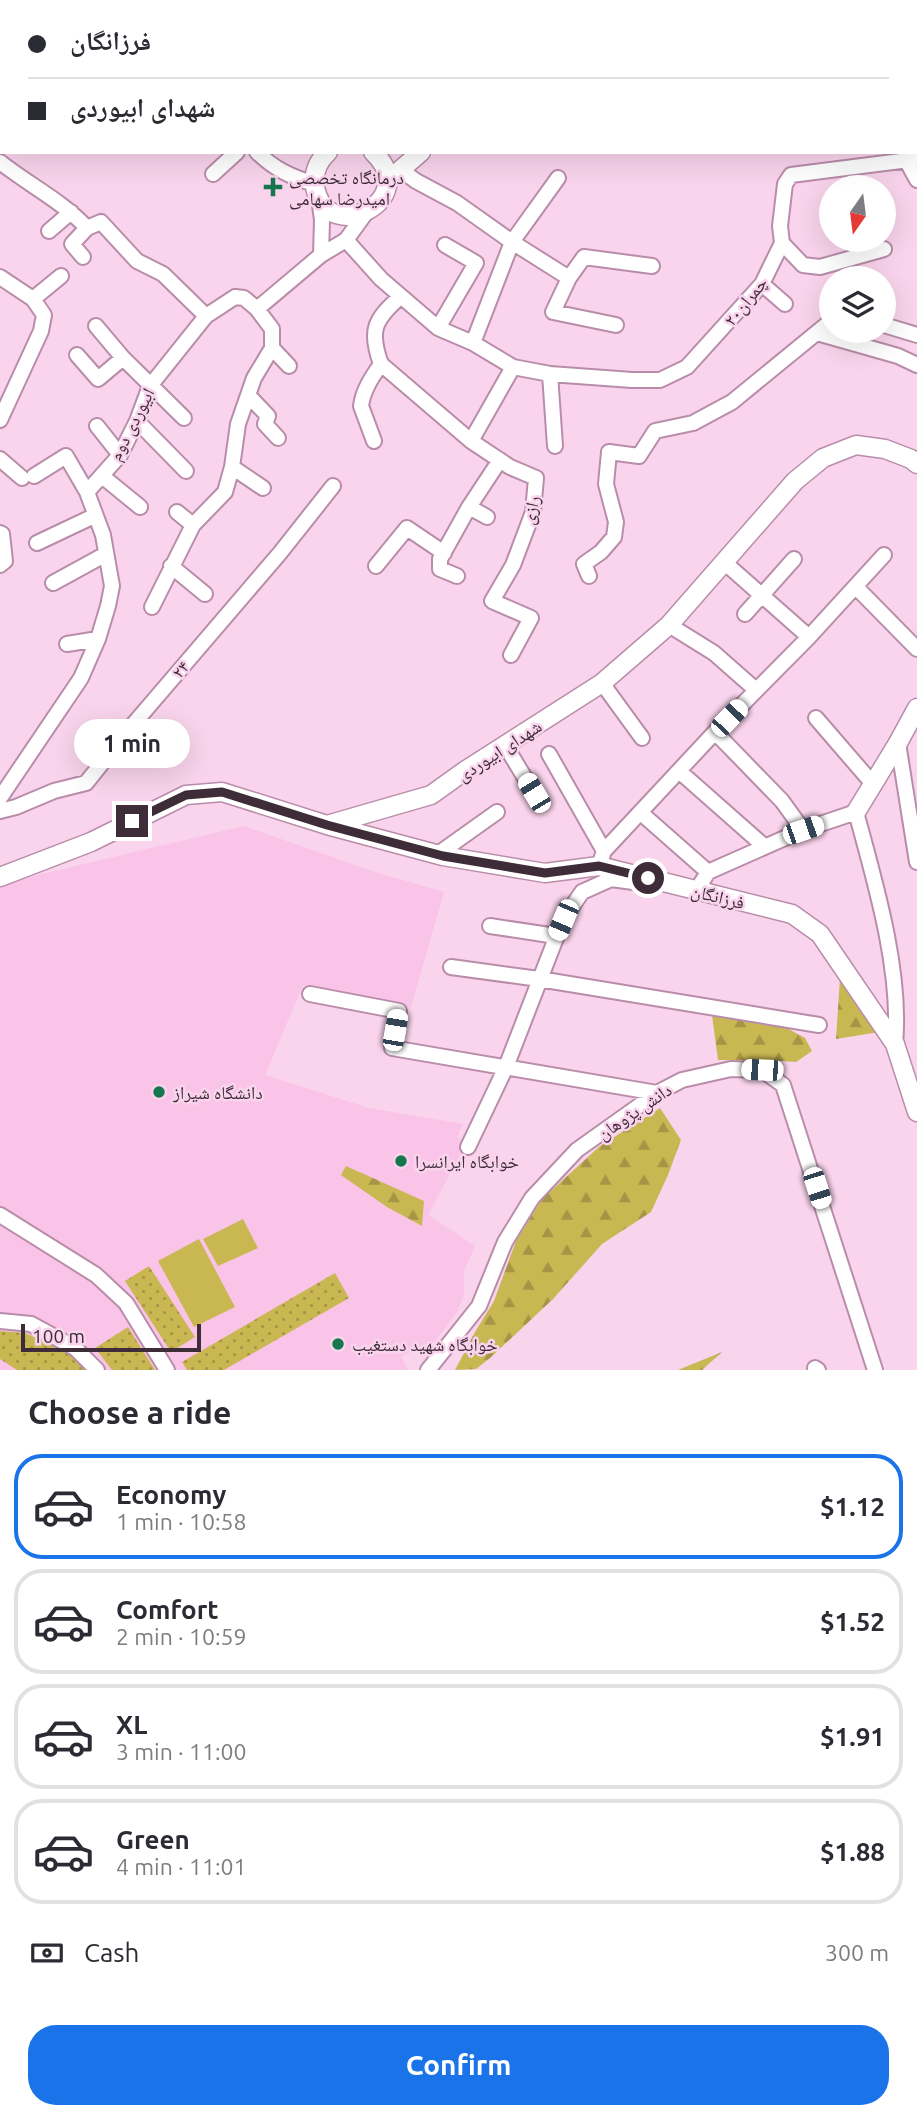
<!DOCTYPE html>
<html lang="en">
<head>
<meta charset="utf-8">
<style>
  :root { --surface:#fff; --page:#f2f2f3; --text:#2b2b33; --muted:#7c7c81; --line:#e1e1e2; --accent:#1a73e8 }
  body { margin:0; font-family:Ubuntu,"Noto Naskh Arabic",sans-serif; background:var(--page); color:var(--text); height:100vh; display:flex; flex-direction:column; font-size:26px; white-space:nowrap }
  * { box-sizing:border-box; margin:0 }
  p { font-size:23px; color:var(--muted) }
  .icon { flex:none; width:38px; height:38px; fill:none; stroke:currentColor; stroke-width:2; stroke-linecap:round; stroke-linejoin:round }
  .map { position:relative; height:1370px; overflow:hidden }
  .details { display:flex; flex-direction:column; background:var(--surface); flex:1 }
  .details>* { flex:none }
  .hud { position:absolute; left:0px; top:0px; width:917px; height:154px; box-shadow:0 7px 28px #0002; display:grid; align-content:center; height:154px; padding:0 28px; background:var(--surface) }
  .needle { width:46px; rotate:194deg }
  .controls { position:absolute; left:819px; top:175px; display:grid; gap:14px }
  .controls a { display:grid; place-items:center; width:77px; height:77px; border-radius:50%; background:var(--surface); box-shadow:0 7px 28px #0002; font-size:35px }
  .scale { position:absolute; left:21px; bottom:18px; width:180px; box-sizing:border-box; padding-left:7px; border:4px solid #3e2c38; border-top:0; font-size:19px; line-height:24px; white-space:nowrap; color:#3e2c38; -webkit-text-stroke:5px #f9d4ec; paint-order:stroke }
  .end { position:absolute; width:32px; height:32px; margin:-16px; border:9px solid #3e2c38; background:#fff; box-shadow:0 0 0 4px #fff }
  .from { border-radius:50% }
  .bubble { position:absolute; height:49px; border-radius:24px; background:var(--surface); box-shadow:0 7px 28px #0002; font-size:23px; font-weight:700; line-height:49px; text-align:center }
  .car { position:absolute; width:21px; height:42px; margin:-21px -10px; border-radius:9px; box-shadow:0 0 5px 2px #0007; background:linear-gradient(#fff 24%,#345 0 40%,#fff 0 76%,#345 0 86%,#fff 0) }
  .hud b { display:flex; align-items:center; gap:24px; height:66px; font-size:26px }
  .hud b+b { border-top:2px solid var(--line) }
  .hud i { width:18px; height:18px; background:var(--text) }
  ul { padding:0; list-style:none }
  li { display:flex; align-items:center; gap:21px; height:105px; margin:0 14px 10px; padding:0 14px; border:4px solid var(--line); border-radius:28px }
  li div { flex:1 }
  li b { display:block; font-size:26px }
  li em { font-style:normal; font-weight:700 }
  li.active { border-color:var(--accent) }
  li>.icon { width:63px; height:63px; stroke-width:1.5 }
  h2 { padding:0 28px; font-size:32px; line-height:84px }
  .pay { display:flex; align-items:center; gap:18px; height:77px; padding:0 28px; font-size:26px }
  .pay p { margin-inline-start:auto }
  .button { display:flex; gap:14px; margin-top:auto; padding:14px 28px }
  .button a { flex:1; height:80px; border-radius:28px; background:var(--accent); color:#fff; font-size:28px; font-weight:700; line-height:80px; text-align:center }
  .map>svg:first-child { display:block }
  .built { fill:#fac4e8 }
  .forest { fill:url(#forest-firs) }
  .park { fill:url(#park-dots) }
  .pitch { fill:#c9b752 }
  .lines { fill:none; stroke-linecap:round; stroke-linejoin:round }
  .minor-casing { stroke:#b98daa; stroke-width:18 }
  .tertiary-casing { stroke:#b98daa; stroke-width:21 }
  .primary-casing { stroke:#b98daa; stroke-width:26 }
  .minor { stroke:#fff; stroke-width:14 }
  .tertiary { stroke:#fff; stroke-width:18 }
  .primary { stroke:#fff; stroke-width:23 }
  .route { stroke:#3e2c38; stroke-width:9 }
  .poi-dot { fill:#16774f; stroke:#f9d4ec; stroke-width:2.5 }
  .labels { text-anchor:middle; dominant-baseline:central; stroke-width:5; stroke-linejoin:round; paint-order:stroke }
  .poi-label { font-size:18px; fill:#3e2c38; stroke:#f9d4ec; text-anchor:start }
  .street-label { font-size:18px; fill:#3e2c38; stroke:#f9d4ec }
</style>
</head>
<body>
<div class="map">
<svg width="917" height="1370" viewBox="0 0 917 1370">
  <defs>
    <pattern id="forest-firs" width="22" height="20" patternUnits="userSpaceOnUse" patternTransform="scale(1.75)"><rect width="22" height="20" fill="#c9b752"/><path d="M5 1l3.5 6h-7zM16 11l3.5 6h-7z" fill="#a59545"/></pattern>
    <pattern id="park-dots" width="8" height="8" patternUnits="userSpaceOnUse" patternTransform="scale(1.75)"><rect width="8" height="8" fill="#c9b752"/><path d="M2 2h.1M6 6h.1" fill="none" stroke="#a59545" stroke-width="1.8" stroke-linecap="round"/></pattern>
  </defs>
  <rect width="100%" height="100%" fill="#f9d4ec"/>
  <!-- built -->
  <path class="built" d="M244,826L372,871L444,892L411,1007L303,985L265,1075L369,1108L463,1124L457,1137L467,1142L428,1215L475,1246L464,1271V1296L457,1312L435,1341L401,1357L408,1370H0V884Z"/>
  <!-- forest -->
  <path class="forest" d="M840,978L879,1032L836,1039Z
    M712,1015L785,1027L805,1038L812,1051L796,1062L766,1060H718Z
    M660,1108L681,1140L668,1175L651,1212L602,1244L553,1299L490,1358L476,1369L455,1370L475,1332L494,1301L516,1241L542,1199L600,1146Z
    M346,1166L424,1201L422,1226L387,1207L341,1175Z
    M722,1352L702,1370H678Z"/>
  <!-- park -->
  <path class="park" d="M149,1266L195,1337L171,1352L125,1281Z
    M335,1273L349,1298L224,1370H187L182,1362Z
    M128,1327L155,1370H112L95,1348Z
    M0,1331L25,1333L69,1351L89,1370H17L0,1359Z"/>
  <!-- pitch -->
  <path class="pitch" d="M380,0H488L486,2H382Z
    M243,1219L258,1248L218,1266L203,1239Z
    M199,1239L235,1307L194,1327L158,1261Z"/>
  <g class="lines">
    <!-- minor casing -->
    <g class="minor-casing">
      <path id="minor" d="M176,0L178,2
        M682,0L683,2
        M772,0L774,2
        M257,152C274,169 291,177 315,184
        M906,160L917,180
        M0,162C29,185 62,201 87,228
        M401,170L416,181L457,203L512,242L569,278
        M213,174L237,152
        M319,198L322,220L321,255
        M49,231L71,212
        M346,240L381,279L438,328L473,343L513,367L550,374L632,380H660L687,367L762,284L782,243L780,226L785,184L791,175L917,159
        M782,243L803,265L820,267L884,249
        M83,257L72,244L87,228L101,222L137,261L163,274L206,316
        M0,277L33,299L44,315L41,331L0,420
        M762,284L785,304
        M33,299L61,276
        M616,325L553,312L569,278L584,257L652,266
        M884,325L917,335
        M96,326L123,358L184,418
        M438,328L476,263L445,245
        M817,333L898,356L917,365
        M473,343L512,242L558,178
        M272,348L289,366
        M77,355L98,379L123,358
        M381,364L471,441L510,467L536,478L533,512L513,565L492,601L531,618L511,655
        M550,374L555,446
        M248,395L268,416L265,424L278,438
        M137,421L186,471
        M97,426L120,455
        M374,441L361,406C363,390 372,377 381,364C369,331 374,320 400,297
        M471,441L513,367
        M0,459L22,478
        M232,467L263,488
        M34,476L66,456L87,492
        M102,476L140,507
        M469,507L487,517
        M177,512L193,525
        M0,533L2,534L5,561L0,565
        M37,543L94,516
        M724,562L809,637
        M171,566L205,594
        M376,566L407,528L444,553
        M457,576L440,569V559L469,507L500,460
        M589,576L584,564L601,552L614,537L616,522L606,484L609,452L639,456L655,431L693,423L732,402L831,321
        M53,583L106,554
        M856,587L917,649
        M152,607L193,525L225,492L232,467L238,424L254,378L272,348V329L257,309
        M745,614L794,559
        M669,625L714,653L756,690
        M67,644L98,639
        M602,683L642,738
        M816,718L873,784
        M715,732L782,801L803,830
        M898,743L917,862
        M505,745L534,793
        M549,754L604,851
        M679,771L764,846
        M0,798L81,678L98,639L108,606L112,586L103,535L87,492L120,455L137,421L150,386L206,316L235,297L244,298L257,309L321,255L346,240L365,214
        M0,811L16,807L54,791L86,783L131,727L280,553L333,486
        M641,813L708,872
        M438,854L497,812
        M599,866L604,851L715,732L809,637L884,555
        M689,889L697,890L708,872L803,830L856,812C875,882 902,972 895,1044
        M490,926L556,936
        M451,967L539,979L819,1025
        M310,994L399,1011L392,1048L657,1093
        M468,1147L506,1067L563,920L582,892L611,879L641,883
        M0,1215L96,1275L126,1303L167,1370
        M0,1321L31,1324L75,1348L97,1370
        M815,1368L818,1370
        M428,1370L479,1306L505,1242L532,1198L577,1150L657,1093L682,1080L731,1069L762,1070L783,1085L875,1370"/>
    </g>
    <!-- tertiary casing -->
    <g class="tertiary-casing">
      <path id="tertiary" d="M16,2L17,0
        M578,2L579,0
        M0,19L2,17
        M328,152C318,161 313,173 315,187C326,248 424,200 373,152
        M392,177L421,152
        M856,812L898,743L917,708
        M327,825L431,795L466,770L602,683L669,625L795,481L823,458L856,445L885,449L911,459L917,464
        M0,877L91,842L186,795L222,792L327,825L443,856L545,873L599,866L792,914L820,934L895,1044L917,1112"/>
    </g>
    <!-- primary casing -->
    <g class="primary-casing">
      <path id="primary" d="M913,0L915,2"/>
    </g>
    <!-- minor -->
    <use href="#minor" class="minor"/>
    <!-- tertiary -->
    <use href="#tertiary" class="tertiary"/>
    <!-- primary -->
    <use href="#primary" class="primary"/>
  </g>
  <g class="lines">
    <!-- route -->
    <path class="route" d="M132,821L186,795L222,792L327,825L443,856L545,873L599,866L648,878"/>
  </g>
  <!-- markers -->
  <g class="poi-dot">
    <path d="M269.5 176.5h7v7h7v7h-7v7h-7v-7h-7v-7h7z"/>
    <circle cx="159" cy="1092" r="7"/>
    <circle cx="401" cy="1161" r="7"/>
    <circle cx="338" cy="1344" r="7"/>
  </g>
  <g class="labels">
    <!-- poi labels -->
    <g class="poi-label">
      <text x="289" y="177">درمانگاه تخصصی<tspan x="289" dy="21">امیدرضا سهامی</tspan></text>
      <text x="173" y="1092">دانشگاه شیراز</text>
      <text x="415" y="1161">خوابگاه ایرانسرا</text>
      <text x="352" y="1344">خوابگاه شهید دستغیب</text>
    </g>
    <!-- street labels -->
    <g class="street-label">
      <text transform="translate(745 301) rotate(-51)">چمران۲۰</text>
      <text transform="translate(131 424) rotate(-63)">ابیوردی دوم</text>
      <text transform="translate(530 510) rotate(-77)">رازی</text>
      <text transform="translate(180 669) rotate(-49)">۲۴</text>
      <text transform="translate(499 750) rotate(-33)">شهدای ابیوردی</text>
      <text transform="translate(718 896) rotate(14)">فرزانگان</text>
      <text transform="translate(634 1111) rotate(-34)">دانش پژوهان</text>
    </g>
  </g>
</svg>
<div class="controls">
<a><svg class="needle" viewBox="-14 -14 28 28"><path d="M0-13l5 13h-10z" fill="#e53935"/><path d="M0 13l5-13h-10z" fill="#7c7c81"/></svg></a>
<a><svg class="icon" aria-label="layers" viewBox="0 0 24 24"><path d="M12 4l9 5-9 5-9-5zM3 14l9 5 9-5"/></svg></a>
</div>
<div class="scale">100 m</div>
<i class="end from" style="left:648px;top:878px"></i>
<i class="end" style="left:132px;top:821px"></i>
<div class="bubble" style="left:74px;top:719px;width:116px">1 min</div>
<i class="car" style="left:729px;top:718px;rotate:44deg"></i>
<i class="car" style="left:534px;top:793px;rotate:329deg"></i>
<i class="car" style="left:803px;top:830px;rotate:71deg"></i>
<i class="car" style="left:563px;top:920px;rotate:203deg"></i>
<i class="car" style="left:395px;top:1030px;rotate:10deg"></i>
<i class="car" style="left:762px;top:1070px;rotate:272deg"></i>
<i class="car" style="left:817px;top:1188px;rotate:162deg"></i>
<div class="hud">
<b><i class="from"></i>فرزانگان</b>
<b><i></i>شهدای ابیوردی</b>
</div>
</div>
<section class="details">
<h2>Choose a ride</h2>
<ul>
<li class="active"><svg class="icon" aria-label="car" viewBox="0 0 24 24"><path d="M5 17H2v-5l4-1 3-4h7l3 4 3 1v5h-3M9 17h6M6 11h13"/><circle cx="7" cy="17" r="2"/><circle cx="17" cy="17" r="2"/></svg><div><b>Economy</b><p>1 min · 10:58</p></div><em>$1.12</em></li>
<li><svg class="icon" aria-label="car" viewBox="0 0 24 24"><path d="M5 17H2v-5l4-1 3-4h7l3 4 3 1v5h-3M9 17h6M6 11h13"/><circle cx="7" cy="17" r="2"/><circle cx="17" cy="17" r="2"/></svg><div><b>Comfort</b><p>2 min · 10:59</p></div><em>$1.52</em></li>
<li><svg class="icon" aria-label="car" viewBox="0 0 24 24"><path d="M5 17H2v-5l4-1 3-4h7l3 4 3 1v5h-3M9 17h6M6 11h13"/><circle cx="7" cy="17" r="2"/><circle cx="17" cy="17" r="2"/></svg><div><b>XL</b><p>3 min · 11:00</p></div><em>$1.91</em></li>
<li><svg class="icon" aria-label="car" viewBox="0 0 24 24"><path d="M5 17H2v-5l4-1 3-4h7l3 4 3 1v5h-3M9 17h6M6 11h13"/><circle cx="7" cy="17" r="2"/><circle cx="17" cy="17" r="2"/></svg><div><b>Green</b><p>4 min · 11:01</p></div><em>$1.88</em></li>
</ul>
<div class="pay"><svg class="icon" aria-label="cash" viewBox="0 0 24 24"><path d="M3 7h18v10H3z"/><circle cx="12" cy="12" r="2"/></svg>Cash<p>300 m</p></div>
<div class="button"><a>Confirm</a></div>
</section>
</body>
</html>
